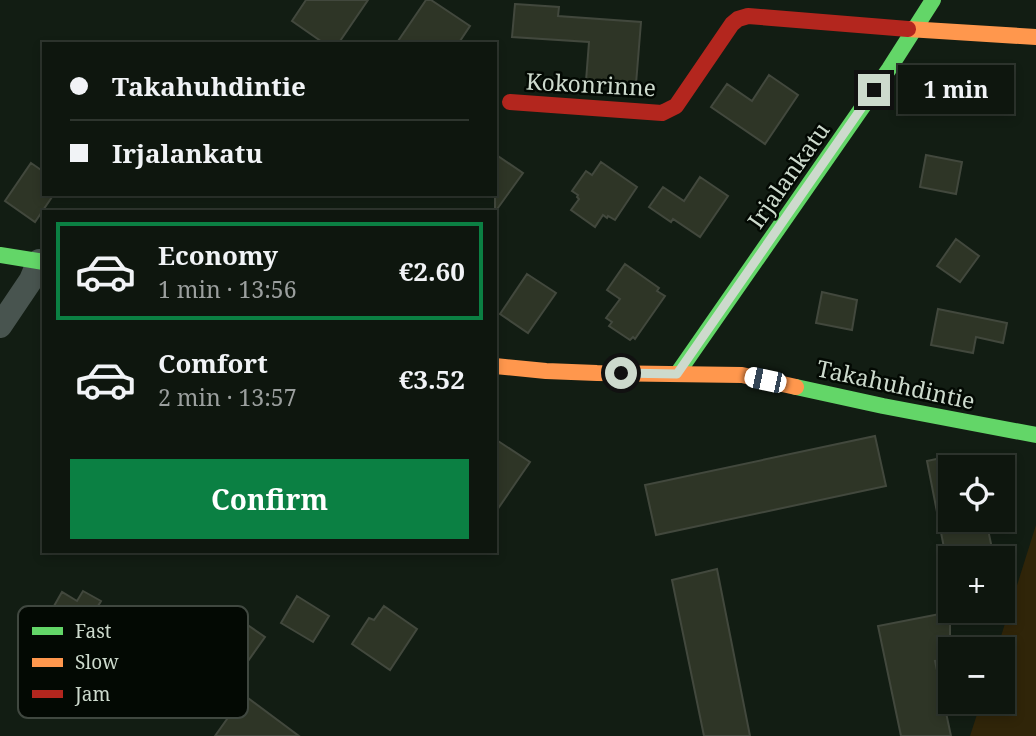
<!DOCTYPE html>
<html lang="en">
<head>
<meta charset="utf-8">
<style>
  :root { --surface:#0e160e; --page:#171f17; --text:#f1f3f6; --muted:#9b9f9e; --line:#2e352e; --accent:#0b8043 }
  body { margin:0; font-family:"Noto Serif",serif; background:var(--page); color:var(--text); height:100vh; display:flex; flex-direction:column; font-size:26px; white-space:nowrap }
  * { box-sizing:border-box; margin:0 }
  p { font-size:23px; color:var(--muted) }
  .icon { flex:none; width:38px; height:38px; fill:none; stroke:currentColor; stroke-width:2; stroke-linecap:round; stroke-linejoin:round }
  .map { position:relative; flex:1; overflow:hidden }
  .panel { position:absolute; left:42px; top:210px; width:455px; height:343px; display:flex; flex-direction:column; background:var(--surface); border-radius:0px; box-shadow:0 4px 10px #0003,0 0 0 2px var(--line) }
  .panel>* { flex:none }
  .banner { position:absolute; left:42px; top:42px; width:455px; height:154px; border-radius:0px; box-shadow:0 4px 10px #0003,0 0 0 2px var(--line); display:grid; align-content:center; height:154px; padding:0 28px; background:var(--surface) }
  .fabs { position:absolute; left:938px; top:455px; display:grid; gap:14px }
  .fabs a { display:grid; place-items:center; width:77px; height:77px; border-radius:0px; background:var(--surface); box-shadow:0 4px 10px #0003,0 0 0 2px var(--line); font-size:35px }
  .end { position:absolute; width:32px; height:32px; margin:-16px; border:9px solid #cddacd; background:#111; box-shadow:0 0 0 4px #111 }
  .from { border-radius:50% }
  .bubble { position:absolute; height:49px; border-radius:0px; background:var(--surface); box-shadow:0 4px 10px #0003,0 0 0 2px var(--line); font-size:23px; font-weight:700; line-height:49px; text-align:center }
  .car { position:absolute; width:21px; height:42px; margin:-21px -10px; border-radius:9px; box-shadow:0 0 5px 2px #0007; background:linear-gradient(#fff 24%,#345 0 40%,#fff 0 76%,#345 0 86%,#fff 0) }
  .banner b { display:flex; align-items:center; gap:24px; height:66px; font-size:26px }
  .banner b+b { border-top:2px solid var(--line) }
  .banner i { width:18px; height:18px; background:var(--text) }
  ul { padding:12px 0 0; list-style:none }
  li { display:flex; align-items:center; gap:21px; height:98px; margin:0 14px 10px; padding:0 14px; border:4px solid transparent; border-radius:0px }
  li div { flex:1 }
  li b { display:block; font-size:26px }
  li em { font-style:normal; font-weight:700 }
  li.active { border-color:var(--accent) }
  li>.icon { width:63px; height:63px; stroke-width:1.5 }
  .button { display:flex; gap:14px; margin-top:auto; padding:14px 28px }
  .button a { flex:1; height:80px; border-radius:0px; background:var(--accent); color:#fff; font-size:28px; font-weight:700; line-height:80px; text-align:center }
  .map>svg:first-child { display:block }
  .green { fill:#302509 }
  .building { fill:#2e3526; stroke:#42483d; stroke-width:2 }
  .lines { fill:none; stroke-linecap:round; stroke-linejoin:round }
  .street { stroke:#48544f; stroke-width:24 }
  .fast { stroke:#63d668; stroke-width:16 }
  .slow { stroke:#ff974d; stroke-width:16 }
  .jam { stroke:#b3261e; stroke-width:16 }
  .route { stroke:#cddacd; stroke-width:9 }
  .labels { text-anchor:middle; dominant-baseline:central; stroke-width:5; stroke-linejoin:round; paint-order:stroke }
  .street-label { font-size:23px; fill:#cddacd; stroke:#030903 }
  .key { fill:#030903; stroke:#404840; stroke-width:2 }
  .key-label { font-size:19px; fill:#cddacd }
</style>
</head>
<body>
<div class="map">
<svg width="1036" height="736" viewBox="0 0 1036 736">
  <rect width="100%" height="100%" fill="#121d13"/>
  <!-- green -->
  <path class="green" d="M1036,525V736H970L981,702H1003V649H997Z"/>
  <!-- building -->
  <path class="building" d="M306,0H368L338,44H325L292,21Z
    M426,0H431L470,26L458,44H396Z
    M515,4L559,7L558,16L641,22L636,84L586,81L589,42L512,37Z
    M769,75L798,95L765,144L711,107L727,84L752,101Z
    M495,154L523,173L495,212Z
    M926,155L962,162L956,194L920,187Z
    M601,162L637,187L615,220L608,216L607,218L603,215L595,227L571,210L579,199L577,197L578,195L572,191L586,171L592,175Z
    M31,163L44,172V194H54L35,222L5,201Z
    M700,177L728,196L700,237L673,219L671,222L649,207L663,187L684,201Z
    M956,239L979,256L960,282L937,266Z
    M625,264L659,288L657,291L665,296L635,339L633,337L630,340L609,326L612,322L606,318L620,299L607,290Z
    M527,274L556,293L528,333L500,314Z
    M822,292L857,300L852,330L816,323Z
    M938,309L1007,323L1003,343L976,337L973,353L931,345Z
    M875,436L886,486L656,535L645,485Z
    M495,439L530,462L495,513Z
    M950,456V520H986L994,558H946L927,461Z
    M717,569L750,736H704L672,580Z
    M83,591L101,601L95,611L124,627L109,655L46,620L62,592L77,601Z
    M297,596L329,616L313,642L281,623Z
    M384,606L417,629L390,670L352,644L369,618L374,620Z
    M950,612V660L935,661L951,736H901L878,626Z
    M236,617L265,637L236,678L241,682L236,689L299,736H215L232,712L173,670L185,653L193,659L203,644L213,651Z"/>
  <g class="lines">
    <!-- street -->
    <path class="street" d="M0,326L31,280L39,261"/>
    <!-- fast -->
    <path class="fast" d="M0,255L44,262
      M677,374L889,69L933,0
      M796,387L883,406L1036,435"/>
    <!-- slow -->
    <path class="slow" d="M908,29L1036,37
      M495,366L546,371L597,373L742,375L796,387"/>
    <!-- jam -->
    <path class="jam" d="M510,102L662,113L676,106L732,24L738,19L748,16L908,29"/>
  </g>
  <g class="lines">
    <!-- route -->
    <path class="route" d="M621,373L677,374L874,90"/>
  </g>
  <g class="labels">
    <!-- street labels -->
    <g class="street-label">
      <text transform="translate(591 84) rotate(3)">Kokonrinne</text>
      <text transform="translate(788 175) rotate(-55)">Irjalankatu</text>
      <text transform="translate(896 384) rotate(12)">Takahuhdintie</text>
    </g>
  </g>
  <!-- legend -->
  <rect x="18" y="606" width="230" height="112" rx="10" class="key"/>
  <rect x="32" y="627" width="31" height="8" fill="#63d668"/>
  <rect x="32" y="658" width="31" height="9" fill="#ff974d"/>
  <rect x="32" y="690" width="31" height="8" fill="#b3261e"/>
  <g class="key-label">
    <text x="75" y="638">Fast</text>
    <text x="75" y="669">Slow</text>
    <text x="75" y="701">Jam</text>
  </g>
</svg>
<div class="fabs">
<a><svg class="icon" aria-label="locate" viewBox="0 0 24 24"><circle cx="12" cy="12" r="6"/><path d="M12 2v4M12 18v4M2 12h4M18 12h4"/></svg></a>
<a>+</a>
<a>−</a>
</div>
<i class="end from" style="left:621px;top:373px"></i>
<i class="end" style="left:874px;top:90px"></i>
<div class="bubble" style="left:898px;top:65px;width:116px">1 min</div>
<i class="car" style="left:765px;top:380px;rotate:282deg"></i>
<div class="banner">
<b><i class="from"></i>Takahuhdintie</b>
<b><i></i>Irjalankatu</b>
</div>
<section class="panel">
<ul>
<li class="active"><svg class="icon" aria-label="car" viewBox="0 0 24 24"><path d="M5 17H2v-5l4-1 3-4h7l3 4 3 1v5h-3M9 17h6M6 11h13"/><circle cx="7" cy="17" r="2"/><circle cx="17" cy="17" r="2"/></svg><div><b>Economy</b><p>1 min · 13:56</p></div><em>€2.60</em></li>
<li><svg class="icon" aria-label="car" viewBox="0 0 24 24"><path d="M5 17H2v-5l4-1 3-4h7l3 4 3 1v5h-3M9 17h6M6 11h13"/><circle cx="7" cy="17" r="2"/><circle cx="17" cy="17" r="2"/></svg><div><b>Comfort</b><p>2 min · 13:57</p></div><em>€3.52</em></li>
</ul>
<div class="button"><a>Confirm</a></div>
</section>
</div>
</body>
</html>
